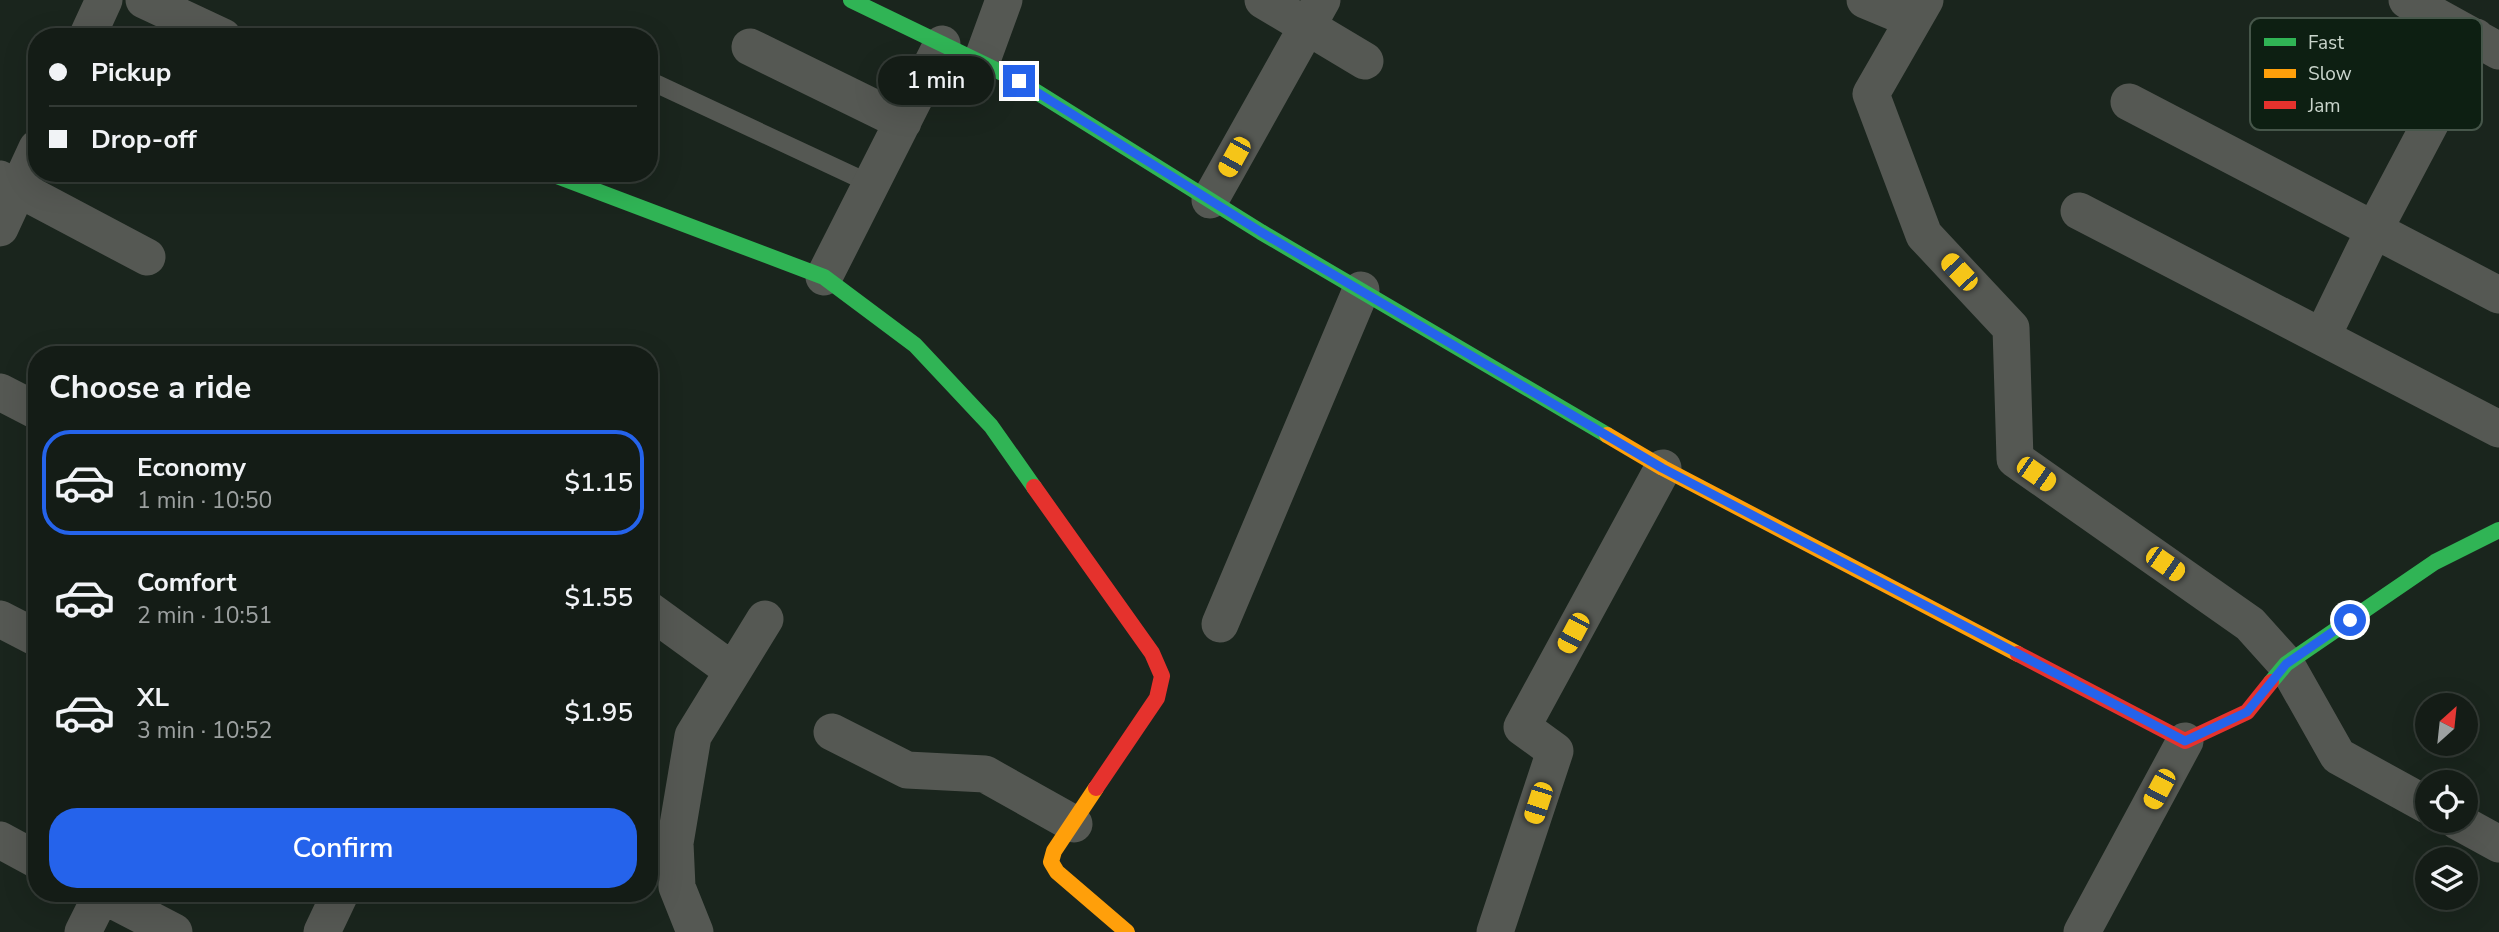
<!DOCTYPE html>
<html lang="en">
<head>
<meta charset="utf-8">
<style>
  :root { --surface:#141c16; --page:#1d251f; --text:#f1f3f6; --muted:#9da1a1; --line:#333a35; --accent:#2563eb }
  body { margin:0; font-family:"Nunito Sans",sans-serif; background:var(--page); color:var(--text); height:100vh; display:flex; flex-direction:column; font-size:26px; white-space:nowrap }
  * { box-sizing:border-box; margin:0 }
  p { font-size:23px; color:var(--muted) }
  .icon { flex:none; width:38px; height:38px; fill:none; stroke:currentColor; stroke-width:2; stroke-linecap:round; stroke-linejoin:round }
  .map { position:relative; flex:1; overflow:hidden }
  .panel { position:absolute; left:28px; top:346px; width:630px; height:556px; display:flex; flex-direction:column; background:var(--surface); border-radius:28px; box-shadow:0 7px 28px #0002,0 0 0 2px var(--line) }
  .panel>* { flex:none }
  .top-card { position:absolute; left:28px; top:28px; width:630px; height:154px; border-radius:28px; box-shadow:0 7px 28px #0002,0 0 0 2px var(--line); display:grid; align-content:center; height:154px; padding:0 21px; background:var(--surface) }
  .needle { width:46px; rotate:27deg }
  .fabs { position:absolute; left:2415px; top:693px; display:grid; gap:14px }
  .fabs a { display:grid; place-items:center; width:63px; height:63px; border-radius:50%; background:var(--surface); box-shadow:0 7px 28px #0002,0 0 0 2px var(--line); font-size:35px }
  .end { position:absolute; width:32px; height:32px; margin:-16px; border:9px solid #2563eb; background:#fff; box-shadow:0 0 0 4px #fff }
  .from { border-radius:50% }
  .bubble { position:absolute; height:49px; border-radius:24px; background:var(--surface); box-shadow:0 7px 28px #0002,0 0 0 2px var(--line); font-size:23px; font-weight:600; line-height:49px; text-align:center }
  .car { position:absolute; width:21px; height:42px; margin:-21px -10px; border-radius:9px; box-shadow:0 0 5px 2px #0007; background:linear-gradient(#f5c518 24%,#345 0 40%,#f5c518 0 76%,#345 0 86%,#f5c518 0) }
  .top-card b { display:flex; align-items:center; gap:24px; height:66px; font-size:26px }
  .top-card b+b { border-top:2px solid var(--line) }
  .top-card i { width:18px; height:18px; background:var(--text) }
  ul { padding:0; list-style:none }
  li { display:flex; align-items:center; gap:21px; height:105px; margin:0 14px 10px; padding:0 7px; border:4px solid transparent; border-radius:28px }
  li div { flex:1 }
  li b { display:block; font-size:26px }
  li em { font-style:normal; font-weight:600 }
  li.current { border-color:var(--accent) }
  li>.icon { width:63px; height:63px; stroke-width:1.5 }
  h2 { padding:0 21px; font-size:32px; line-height:84px }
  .button { display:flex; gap:14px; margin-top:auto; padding:14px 21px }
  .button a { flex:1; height:80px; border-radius:28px; background:var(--accent); color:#fff; font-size:28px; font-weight:600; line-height:80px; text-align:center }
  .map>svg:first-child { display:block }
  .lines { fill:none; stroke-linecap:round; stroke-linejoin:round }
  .lane { stroke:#555853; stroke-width:18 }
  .street { stroke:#555853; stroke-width:37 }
  .fast { stroke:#30b455; stroke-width:16 }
  .slow { stroke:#ff9f0a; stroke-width:16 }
  .jam { stroke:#e5322d; stroke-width:16 }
  .route { stroke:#2563eb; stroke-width:9 }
  .key { fill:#0d1f12; stroke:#46564a; stroke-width:2 }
  .key-label { font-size:19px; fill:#cad5cc }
</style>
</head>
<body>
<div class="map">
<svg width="2499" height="932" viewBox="0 0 2499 932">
  <rect width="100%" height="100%" fill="#1a251d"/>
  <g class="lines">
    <!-- lane -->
    <path class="lane" d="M657,84L871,184"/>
    <!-- street -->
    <path class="street" d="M144,0L223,37
      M1263,0L1365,61
      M1865,0L1913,20
      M1925,0L1871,94L1924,235L2011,328L2015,459L2250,624L2286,664L2338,756L2427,805
      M2407,0L2499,51
      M87,37L104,0
      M750,47L903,122
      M981,63L1004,0
      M2129,102L2499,295
      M0,179L147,257
      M1210,200L1322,0
      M2079,211L2499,429
      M0,228L37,148
      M824,277L942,44
      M2322,337L2374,230L2476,37
      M0,392L37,411
      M649,610L733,671
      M0,619L37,638
      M1220,624L1361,290
      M832,732L907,770L985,774L1074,824
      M2457,821L2499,844
      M0,840L37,860
      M101,894L174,932
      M83,932L102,894
      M322,932L340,894
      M695,932L677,887L675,843L693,736L765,619
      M1495,932L1555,751L1522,727L1663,468
      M2082,932L2185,741"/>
    <!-- fast -->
    <path class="fast" d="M851,0L1019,81L1261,232L1607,435
      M549,173L824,277L915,345L991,426L1034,487
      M2271,682L2286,664L2435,562L2499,530"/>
    <!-- slow -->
    <path class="slow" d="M1607,435L1663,468L2018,654
      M1096,788L1054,851L1051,862L1057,872L1127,932"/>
    <!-- jam -->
    <path class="jam" d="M1034,487L1152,653L1162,676L1157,698L1096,788
      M2018,654L2185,741L2247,712L2271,682"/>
  </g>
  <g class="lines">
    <!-- route -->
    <path class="route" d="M1019,81L1261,232L1662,468L2185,741L2247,712L2286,664L2350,620"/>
  </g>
  <!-- legend -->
  <rect x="2250" y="18" width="232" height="112" rx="10" class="key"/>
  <rect x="2264" y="38" width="32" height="8" fill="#30b455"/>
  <rect x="2264" y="69" width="32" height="9" fill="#ff9f0a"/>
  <rect x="2264" y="101" width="32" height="8" fill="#e5322d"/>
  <g class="key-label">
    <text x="2308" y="49">Fast</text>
    <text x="2308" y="80">Slow</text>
    <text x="2308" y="112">Jam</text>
  </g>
</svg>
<div class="fabs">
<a><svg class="needle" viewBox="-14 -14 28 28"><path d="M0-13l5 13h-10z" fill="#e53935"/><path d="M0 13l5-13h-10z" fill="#9da1a1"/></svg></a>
<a><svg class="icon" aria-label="locate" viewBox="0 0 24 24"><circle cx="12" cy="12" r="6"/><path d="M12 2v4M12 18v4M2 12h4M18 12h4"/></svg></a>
<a><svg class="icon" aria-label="layers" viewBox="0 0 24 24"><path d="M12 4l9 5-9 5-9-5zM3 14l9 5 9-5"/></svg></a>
</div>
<i class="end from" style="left:2350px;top:620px"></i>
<i class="end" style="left:1019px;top:81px"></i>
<div class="bubble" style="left:878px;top:56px;width:116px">1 min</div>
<i class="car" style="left:1234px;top:157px;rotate:209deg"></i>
<i class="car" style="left:1959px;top:272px;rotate:317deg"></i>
<i class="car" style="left:2036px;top:474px;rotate:125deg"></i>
<i class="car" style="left:2165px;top:564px;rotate:125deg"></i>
<i class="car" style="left:1573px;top:633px;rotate:208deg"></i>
<i class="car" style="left:2159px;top:789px;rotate:208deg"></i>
<i class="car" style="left:1538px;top:803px;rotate:198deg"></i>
<div class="top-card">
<b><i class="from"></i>Pickup</b>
<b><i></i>Drop-off</b>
</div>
<section class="panel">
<h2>Choose a ride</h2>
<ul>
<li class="current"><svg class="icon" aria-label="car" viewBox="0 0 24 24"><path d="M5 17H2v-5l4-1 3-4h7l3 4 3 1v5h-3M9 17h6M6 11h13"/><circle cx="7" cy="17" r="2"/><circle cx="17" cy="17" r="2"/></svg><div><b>Economy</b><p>1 min · 10:50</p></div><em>$1.15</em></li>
<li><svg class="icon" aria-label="car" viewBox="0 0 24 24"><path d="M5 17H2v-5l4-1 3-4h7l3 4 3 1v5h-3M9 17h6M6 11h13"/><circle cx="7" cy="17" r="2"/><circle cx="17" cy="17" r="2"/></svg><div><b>Comfort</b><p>2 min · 10:51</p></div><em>$1.55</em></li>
<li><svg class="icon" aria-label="car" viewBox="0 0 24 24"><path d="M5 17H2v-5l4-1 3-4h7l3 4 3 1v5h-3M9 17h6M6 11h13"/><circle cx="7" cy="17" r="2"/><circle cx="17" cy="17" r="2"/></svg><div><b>XL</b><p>3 min · 10:52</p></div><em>$1.95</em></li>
</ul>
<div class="button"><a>Confirm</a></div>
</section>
</div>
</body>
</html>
